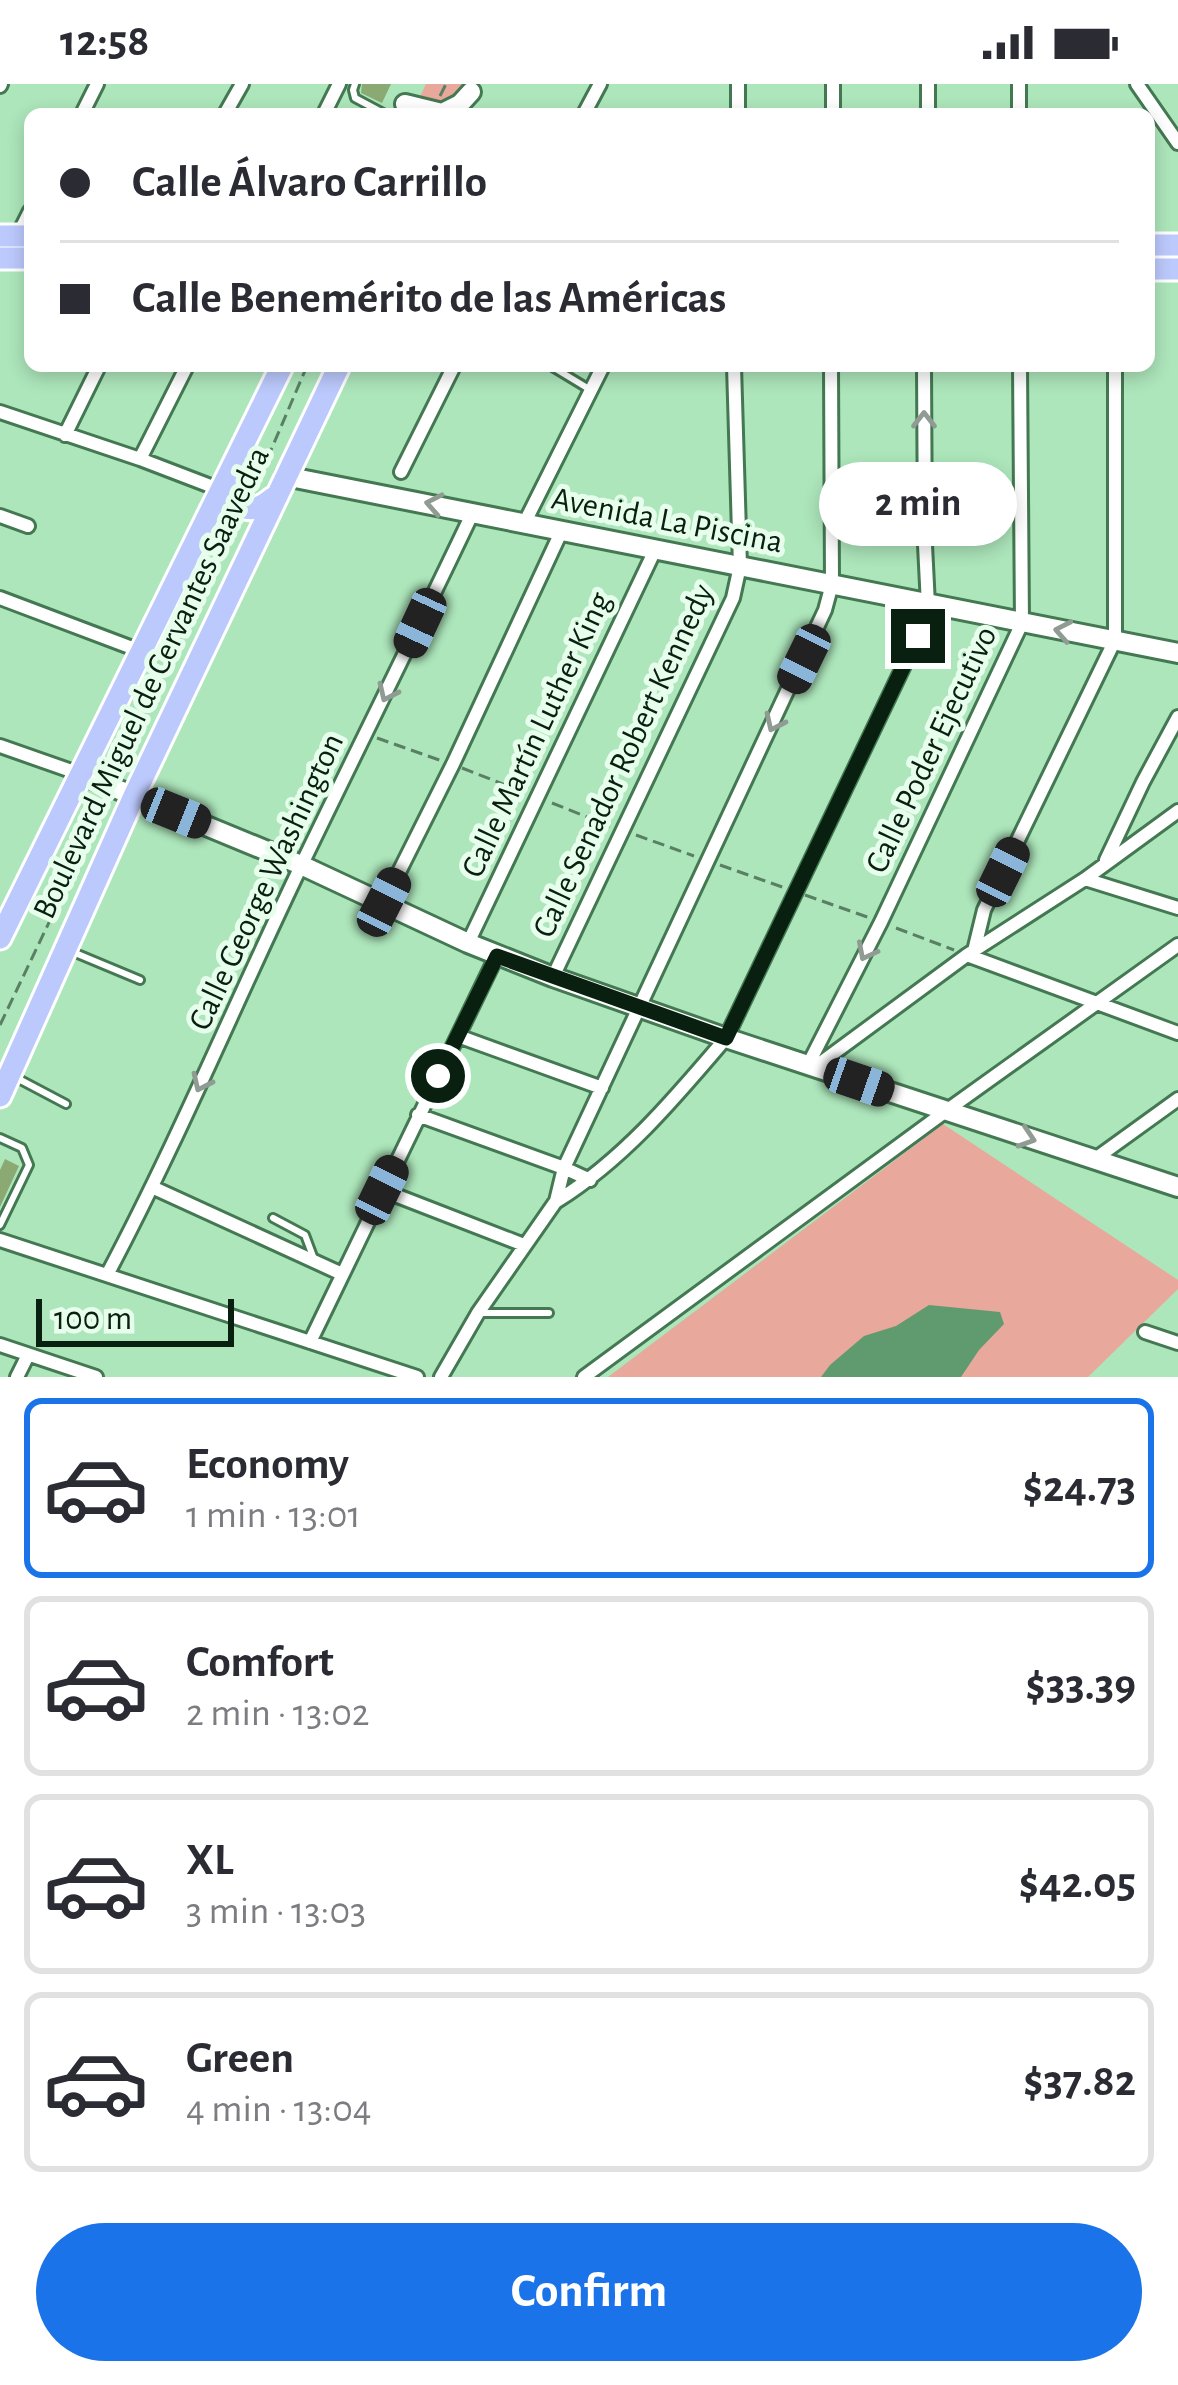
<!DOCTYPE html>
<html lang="en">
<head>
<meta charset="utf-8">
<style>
  :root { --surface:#fff; --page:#f7f7f7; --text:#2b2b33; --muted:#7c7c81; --line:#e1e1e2; --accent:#1a73e8 }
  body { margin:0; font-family:"Alegreya Sans",sans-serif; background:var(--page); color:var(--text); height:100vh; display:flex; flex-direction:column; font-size:45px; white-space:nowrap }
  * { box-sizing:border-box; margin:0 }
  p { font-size:39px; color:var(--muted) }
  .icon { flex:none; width:66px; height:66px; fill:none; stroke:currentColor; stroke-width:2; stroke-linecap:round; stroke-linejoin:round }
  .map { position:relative; height:1293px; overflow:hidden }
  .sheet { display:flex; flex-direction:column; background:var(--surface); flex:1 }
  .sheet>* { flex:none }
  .banner { position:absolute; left:24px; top:24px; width:1131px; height:264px; border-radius:18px; box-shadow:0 6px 18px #0003; display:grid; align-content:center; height:264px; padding:0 36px; background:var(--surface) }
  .scale { position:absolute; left:36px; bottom:30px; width:198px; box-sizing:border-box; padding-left:12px; border:6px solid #092010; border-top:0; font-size:33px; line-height:42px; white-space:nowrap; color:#092010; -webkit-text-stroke:9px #e7feec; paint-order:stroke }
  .end { position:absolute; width:54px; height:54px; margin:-27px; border:15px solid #092010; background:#fff; box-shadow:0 0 0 6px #fff }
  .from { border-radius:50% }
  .bubble { position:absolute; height:84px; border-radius:42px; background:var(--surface); box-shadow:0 6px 18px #0003; font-size:39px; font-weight:700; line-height:84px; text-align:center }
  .car { position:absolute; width:36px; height:72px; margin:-36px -18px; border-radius:15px; box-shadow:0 0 9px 3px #0007; background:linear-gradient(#222 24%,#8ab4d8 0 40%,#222 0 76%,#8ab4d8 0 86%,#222 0) }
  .banner b { display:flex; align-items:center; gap:42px; height:114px; font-size:45px }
  .banner b+b { border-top:3px solid var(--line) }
  .banner i { width:30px; height:30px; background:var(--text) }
  ul { padding:21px 0 0; list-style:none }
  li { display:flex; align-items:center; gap:36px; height:180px; margin:0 24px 18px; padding:0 12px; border:6px solid var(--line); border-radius:18px }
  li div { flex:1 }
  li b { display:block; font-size:45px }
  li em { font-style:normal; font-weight:700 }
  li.current { border-color:var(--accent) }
  li>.icon { width:108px; height:108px; stroke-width:1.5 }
  .primary-button { display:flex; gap:24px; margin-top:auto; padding:24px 36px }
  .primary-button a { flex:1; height:138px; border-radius:72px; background:var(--accent); color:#fff; font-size:48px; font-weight:700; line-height:138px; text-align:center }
  .status { display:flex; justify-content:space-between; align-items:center; height:84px; padding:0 60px; background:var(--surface); direction:ltr }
  .status svg { height:33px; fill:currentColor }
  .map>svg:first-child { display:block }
  .green { fill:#e8a89b }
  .water { fill:#609b70 }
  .building { fill:#8ba972 }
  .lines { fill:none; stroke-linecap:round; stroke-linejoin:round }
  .lane-casing { stroke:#437852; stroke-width:12 }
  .street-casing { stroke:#437852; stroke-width:18 }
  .secondary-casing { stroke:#437852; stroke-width:24 }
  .primary-casing { stroke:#fff; stroke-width:27 }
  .path { stroke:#598063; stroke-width:3; stroke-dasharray:12 6; stroke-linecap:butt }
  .lane { stroke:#fff; stroke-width:6 }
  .street { stroke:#fff; stroke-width:12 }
  .secondary { stroke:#fff; stroke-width:18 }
  .primary { stroke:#bcc9fc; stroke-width:21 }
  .oneway { stroke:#909b93 }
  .route { stroke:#092010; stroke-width:15 }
  .labels { text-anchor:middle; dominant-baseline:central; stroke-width:10; stroke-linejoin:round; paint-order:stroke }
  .street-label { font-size:33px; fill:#092010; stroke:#e7feec }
</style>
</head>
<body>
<div class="status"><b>12:58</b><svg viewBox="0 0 49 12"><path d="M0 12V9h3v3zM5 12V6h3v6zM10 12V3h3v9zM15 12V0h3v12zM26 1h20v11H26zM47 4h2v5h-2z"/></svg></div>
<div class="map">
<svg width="1178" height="1293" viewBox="0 0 1178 1293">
  <rect width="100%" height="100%" fill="#ade6bb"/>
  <!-- green -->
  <path class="green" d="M426,0H465L451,30H412Z
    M943,1040L1178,1196V1205L1088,1293H608Z"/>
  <!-- water -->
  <path class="water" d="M929,1221L1000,1228L1004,1240L979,1266L961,1293H821L830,1281L864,1252L896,1242Z"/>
  <!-- building -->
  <path class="building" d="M362,0H391L382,19L361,9Z
    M5,1075L19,1082L0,1123V1086Z"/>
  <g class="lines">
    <!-- lane casing -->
    <g class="lane-casing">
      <path id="lane" d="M355,0L353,6L355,14L385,30
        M551,282L589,305
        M68,866L140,896
        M13,992L66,1020
        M0,1054L22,1064L29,1081L0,1141
        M273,1134L305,1151L314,1175
        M482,1229H549"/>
    </g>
    <!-- street casing -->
    <g class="street-casing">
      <path id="street" d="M738,0V30
        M833,0V30
        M1019,0V30
        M1137,0L1178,59
        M0,2L1,0
        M82,30L97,0
        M225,30L242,0
        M324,30L339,0
        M584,30L600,0
        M928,30V0
        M18,151L30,127
        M0,328L140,375L221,406
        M65,351L99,282
        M140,375L187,282
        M401,388L454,282
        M0,432L28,442
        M525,438L603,282
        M0,514L143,568
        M0,662L83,691
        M1106,776L1143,698L1178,633
        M1085,795L1178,824
        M384,818L453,680L562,446
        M468,859L655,466
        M974,867L984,826L1115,556V282
        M967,871L1178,949
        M553,893L733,514L740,482L734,282
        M458,952L602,1004
        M808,981L881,838L1022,539L1020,282
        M815,983L967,871L1085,795L1178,727
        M418,1031L564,1084L590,1096
        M1095,1075L1178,1015
        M154,1104L342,1190
        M382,1106L524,1161
        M557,1117C624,1075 675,1014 726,954L918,552L928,521L925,461L924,282
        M0,1156L417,1293
        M107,1191C178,1057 236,917 302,780C359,662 417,546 473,428
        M1145,1248L1178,1259
        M310,1258L497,871
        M0,1261L96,1293
        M17,1293L28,1271
        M441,1293L478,1229L556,1117L564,1084L825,526L832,500L831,282
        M584,1293L946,1027L1178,861"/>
    </g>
    <!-- secondary casing -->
    <g class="secondary-casing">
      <path id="secondary" d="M405,20L442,29L460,20L471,8
        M285,392L1178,569
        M83,691L301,781L468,859L553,893L726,954L1178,1103"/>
    </g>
    <!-- primary casing -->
    <g class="primary-casing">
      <path id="primary" d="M0,152H30
        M1149,161H1178
        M0,174H30
        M1149,185H1178
        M238,384L234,405L239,421C252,429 262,423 273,414
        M0,854L282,282
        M0,1012L134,712L339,282"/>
    </g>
    <!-- path -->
    <path class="path" d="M440,12L446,0
      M253,408L307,282
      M377,654L442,677
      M462,684L526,709
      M119,690L171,573L237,438
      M552,719L610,742
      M636,751L694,772
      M720,781L785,804
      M805,811L870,834
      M896,844L954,866
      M0,941L108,715"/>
    <!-- lane -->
    <use href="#lane" class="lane"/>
    <!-- street -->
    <use href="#street" class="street"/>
    <!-- secondary -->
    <use href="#secondary" class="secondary"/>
    <!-- primary -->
    <use href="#primary" class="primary"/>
  </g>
  <!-- one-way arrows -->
  <defs><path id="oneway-chevron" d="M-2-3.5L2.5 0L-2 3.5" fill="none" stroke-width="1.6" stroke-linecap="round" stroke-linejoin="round" transform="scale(3)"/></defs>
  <g class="oneway">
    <use href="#oneway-chevron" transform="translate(924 336) rotate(-90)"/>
    <use href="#oneway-chevron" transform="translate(434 420) rotate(-169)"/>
    <use href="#oneway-chevron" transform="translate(1063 547) rotate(-169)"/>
    <use href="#oneway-chevron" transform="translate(387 609) rotate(115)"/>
    <use href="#oneway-chevron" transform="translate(774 639) rotate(115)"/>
    <use href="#oneway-chevron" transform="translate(866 868) rotate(117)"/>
    <use href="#oneway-chevron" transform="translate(201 999) rotate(115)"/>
    <use href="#oneway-chevron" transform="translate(1027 1054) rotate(18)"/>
  </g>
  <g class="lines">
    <!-- route -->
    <path class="route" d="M438,992L497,872L726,954L918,552"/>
  </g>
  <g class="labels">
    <!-- street labels -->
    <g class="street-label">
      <text transform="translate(667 437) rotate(11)">Avenida La Piscina</text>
      <text transform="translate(152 599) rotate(-65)">Boulevard Miguel de Cervantes Saavedra</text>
      <text transform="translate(537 651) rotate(-65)">Calle Martín Luther King</text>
      <text transform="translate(932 666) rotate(-65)">Calle Poder Ejecutivo</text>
      <text transform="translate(624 677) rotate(-65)">Calle Senador Robert Kennedy</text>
      <text transform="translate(267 798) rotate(-65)">Calle George Washington</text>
    </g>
  </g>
</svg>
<div class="scale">100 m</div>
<i class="end from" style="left:438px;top:992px"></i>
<i class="end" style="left:918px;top:552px"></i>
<div class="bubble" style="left:819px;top:378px;width:198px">2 min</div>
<i class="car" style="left:420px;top:539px;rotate:205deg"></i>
<i class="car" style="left:804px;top:575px;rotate:206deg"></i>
<i class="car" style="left:176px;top:729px;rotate:112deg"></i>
<i class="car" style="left:1003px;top:788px;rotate:26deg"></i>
<i class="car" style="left:384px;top:818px;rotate:27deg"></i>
<i class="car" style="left:859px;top:998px;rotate:109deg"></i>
<i class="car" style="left:382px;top:1106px;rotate:26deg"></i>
<div class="banner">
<b><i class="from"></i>Calle Álvaro Carrillo</b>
<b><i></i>Calle Benemérito de las Américas</b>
</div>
</div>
<section class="sheet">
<ul>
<li class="current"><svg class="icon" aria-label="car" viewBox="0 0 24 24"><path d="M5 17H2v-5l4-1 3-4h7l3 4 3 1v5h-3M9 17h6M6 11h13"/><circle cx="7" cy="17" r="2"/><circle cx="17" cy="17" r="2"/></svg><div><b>Economy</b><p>1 min · 13:01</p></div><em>$24.73</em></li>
<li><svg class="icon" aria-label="car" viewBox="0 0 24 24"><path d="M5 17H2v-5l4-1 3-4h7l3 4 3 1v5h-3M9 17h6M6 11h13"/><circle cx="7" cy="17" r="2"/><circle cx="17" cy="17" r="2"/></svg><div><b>Comfort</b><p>2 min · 13:02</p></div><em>$33.39</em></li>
<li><svg class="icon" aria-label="car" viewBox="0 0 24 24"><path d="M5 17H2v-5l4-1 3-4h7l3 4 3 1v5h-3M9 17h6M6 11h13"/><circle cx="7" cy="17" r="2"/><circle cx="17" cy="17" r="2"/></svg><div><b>XL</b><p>3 min · 13:03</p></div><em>$42.05</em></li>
<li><svg class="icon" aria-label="car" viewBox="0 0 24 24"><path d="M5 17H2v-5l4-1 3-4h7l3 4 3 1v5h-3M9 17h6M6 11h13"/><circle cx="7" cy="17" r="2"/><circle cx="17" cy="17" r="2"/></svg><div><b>Green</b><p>4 min · 13:04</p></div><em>$37.82</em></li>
</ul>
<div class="primary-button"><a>Confirm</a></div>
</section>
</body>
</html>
